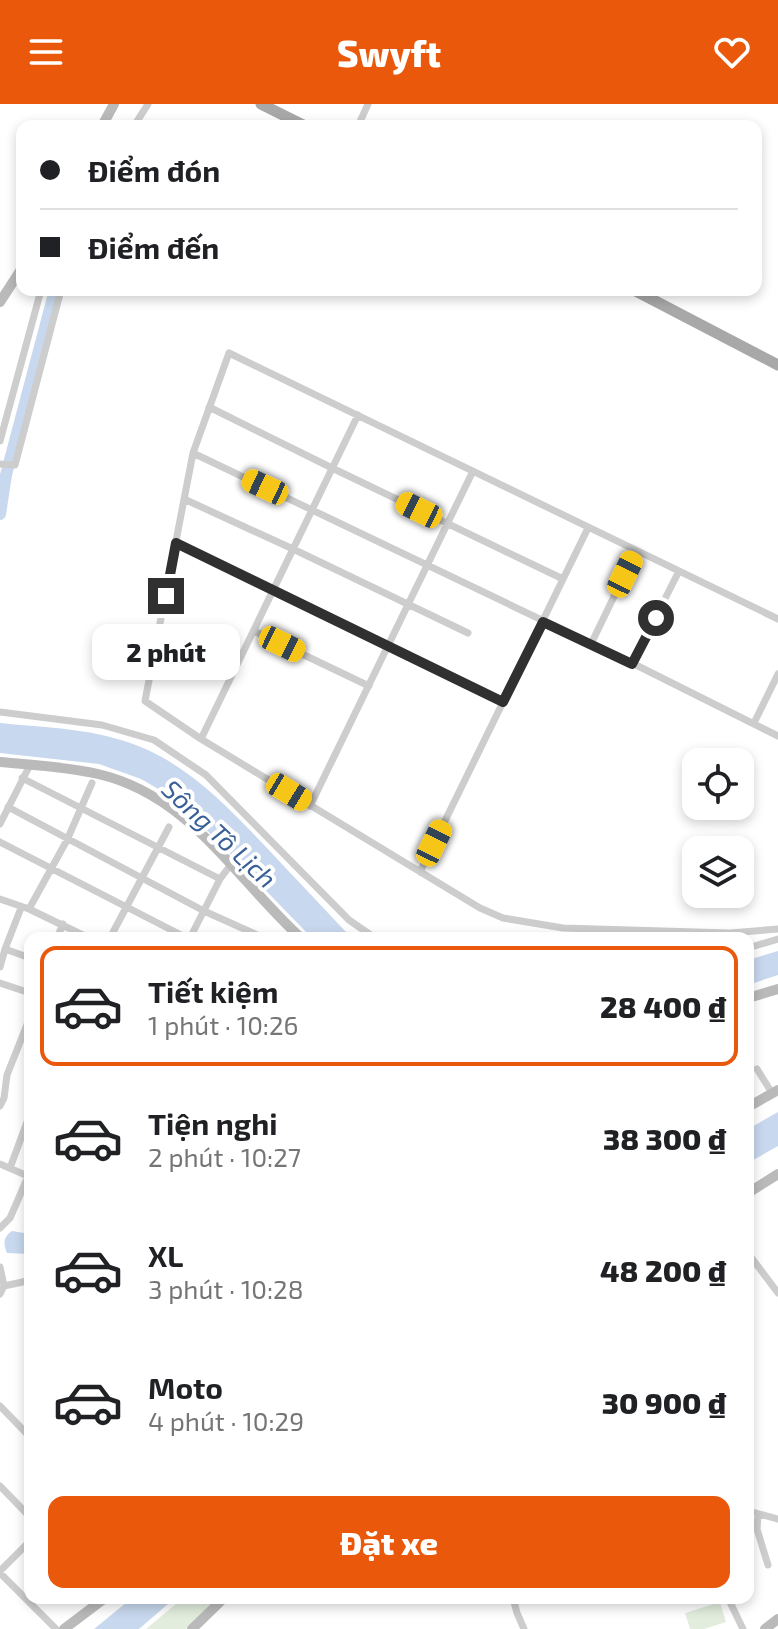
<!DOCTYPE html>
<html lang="vi">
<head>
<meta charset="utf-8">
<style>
  :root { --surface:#fff; --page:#f6f6f6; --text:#202124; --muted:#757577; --line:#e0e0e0; --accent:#ea580c }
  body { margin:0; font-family:"Exo 2",sans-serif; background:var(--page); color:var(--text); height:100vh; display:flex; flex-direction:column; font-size:30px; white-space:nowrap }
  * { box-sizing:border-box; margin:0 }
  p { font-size:26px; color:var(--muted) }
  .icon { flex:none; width:44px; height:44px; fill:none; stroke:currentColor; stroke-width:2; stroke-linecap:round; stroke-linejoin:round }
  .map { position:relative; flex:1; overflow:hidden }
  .details { position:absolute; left:24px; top:828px; width:730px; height:672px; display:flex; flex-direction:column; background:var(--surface); border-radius:16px; box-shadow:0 4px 12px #0003 }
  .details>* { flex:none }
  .hud { position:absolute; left:16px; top:16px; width:746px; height:176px; border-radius:16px; box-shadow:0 4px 12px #0003; display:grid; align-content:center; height:176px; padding:0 24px; background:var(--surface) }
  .tools { position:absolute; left:682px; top:644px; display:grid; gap:16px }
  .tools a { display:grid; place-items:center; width:72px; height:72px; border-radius:16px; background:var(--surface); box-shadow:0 4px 12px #0003; font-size:40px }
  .end { position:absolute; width:36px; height:36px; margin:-18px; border:10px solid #303030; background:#fff; box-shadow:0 0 0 4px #fff }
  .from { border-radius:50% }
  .bubble { position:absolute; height:56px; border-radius:16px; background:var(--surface); box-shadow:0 4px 12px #0003; font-size:26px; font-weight:800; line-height:56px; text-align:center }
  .car { position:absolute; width:24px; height:48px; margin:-24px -12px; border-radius:10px; box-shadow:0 0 6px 2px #0007; background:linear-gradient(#f5c518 24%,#345 0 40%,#f5c518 0 76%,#345 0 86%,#f5c518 0) }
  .hud b { display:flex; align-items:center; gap:28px; height:76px; font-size:30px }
  .hud b+b { border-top:2px solid var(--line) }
  .hud i { width:20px; height:20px; background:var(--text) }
  ul { padding:14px 0 0; list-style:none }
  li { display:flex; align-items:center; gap:24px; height:120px; margin:0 16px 12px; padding:0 8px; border:4px solid transparent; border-radius:16px }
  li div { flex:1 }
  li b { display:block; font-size:30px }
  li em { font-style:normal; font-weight:800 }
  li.current { border-color:var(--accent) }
  li>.icon { width:72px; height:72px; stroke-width:1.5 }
  .primary-button { display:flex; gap:16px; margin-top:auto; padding:16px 24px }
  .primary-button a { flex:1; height:92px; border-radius:16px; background:var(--accent); color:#fff; font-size:32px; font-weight:800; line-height:92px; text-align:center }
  header { display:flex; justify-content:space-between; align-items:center; height:104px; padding:0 24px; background:var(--accent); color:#fff; font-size:36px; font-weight:800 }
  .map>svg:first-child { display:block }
  .green { fill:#e2eddd }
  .water { fill:#c8d8ee }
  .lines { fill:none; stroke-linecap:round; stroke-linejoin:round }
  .river { stroke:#c8d8ee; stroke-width:12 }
  .street { stroke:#cdcdcd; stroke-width:7 }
  .secondary { stroke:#bababa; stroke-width:10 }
  .primary { stroke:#a8a8a8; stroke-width:11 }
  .route { stroke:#303030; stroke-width:10 }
  .labels { text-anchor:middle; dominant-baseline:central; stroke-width:8; stroke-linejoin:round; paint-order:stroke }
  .water-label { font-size:26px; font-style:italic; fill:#386097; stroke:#fff }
</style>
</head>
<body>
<header><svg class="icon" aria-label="menu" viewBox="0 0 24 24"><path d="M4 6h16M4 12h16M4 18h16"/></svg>Swyft<svg class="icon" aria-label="heart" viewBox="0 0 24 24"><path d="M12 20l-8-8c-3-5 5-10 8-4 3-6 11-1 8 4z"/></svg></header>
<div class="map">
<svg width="778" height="1525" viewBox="0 0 778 1525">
  <rect width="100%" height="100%" fill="#fff"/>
  <!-- green -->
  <path class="green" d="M183,1494H217L186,1525H146Z
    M720,1498L726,1518L704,1525H690L685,1509Z"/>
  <!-- water -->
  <path class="water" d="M0,619C40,623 82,624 121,636C182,654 223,698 266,743C292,771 319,799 345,827L355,834H312L190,709L160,686L141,675L99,660L0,649Z
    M778,847V871L748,881V856Z
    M778,1008V1042L748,1059V1025Z
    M12,1127L30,1130V1150L7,1149C3,1140 3,1133 12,1127Z
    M132,1494H175L139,1525H94Z"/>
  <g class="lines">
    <!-- river -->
    <path class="river" d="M0,410L6,371L55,186"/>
    <!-- street -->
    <path class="street" d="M134,22L148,0
      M358,22L368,0
      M209,303L332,364L563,475
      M0,337L41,186
      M193,349L638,562L778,632
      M0,360L15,361L61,186
      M184,395L293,445L468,529
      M176,439L503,598
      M778,515L229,249L193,349L145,597L201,635L480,804L503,814L563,824L730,829L778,825
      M254,527L369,582
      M591,540L636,447
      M632,560L679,467
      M0,608L102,621L154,636L206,671L349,816L375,834
      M754,619L778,570
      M201,635L358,311
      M22,674L220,775
      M310,702L473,367
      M8,703L204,807L264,834
      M0,720L30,661
      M0,738L187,834
      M420,768L588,424
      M0,795L29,805L89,834
      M29,805L67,736L92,679
      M111,832L169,723
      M57,834L63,820
      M190,834L220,775L232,759
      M748,844L778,835
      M5,845L30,854
      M0,863L5,845L21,804
      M0,879L30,889
      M757,965L772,989
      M0,1002L4,994L7,971L30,913
      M0,1060L30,1073
      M10,1064L30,1010
      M0,1124L10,1114L30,1068
      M748,1149L778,1189
      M0,1163L4,1182L0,1190
      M4,1182L27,1177L30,1179
      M0,1302L30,1333
      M0,1382L30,1413
      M748,1407L778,1415
      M758,1410L757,1425L768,1461
      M0,1467L30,1437
      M0,1469L56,1525
      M513,1494L517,1509L524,1525
      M728,1494L743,1525"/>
    <!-- secondary -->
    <path class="secondary" d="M102,22L114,0
      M0,198L22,164
      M0,658C31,661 68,663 98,670C190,691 236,775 301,834
      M748,894L778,885
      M748,1003L778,986
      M748,1089L778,1070
      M64,1525L105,1494
      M192,1525L224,1494
      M765,1525L778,1515"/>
    <!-- primary -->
    <path class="primary" d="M261,0L305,22
      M634,186L778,261"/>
  </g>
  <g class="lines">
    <!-- route -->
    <path class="route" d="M166,492L176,439L503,598L543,518L632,560L656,514"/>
  </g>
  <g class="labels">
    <!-- water labels -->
    <g class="water-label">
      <text transform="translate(220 729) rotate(43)">Sông Tô Lịch</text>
    </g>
  </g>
</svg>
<div class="tools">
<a><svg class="icon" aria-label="locate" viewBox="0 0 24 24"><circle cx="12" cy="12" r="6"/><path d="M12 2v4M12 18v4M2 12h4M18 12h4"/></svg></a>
<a><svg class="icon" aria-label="layers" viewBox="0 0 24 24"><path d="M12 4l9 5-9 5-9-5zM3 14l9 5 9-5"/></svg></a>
</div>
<i class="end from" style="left:656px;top:514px"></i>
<i class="end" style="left:166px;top:492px"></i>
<div class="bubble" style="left:92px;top:520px;width:148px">2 phút</div>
<i class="car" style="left:265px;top:383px;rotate:295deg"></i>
<i class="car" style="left:419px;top:406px;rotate:296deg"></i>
<i class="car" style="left:625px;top:470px;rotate:26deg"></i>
<i class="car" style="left:282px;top:540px;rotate:116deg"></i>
<i class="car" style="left:289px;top:688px;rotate:121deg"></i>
<i class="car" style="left:434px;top:739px;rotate:26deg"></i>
<div class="hud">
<b><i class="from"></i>Điểm đón</b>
<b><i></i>Điểm đến</b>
</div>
<section class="details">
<ul>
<li class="current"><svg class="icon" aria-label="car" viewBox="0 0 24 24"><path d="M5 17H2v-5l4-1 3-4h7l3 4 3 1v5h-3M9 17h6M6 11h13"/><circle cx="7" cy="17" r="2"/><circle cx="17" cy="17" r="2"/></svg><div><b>Tiết kiệm</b><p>1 phút · 10:26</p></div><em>28 400 ₫</em></li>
<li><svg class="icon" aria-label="car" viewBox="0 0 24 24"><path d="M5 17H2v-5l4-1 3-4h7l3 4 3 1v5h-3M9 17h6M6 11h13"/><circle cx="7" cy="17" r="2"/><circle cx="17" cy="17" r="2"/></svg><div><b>Tiện nghi</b><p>2 phút · 10:27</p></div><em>38 300 ₫</em></li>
<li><svg class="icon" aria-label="car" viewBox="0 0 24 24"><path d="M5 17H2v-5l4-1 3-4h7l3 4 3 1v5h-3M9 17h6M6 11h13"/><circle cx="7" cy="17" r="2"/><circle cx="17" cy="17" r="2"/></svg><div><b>XL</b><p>3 phút · 10:28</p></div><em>48 200 ₫</em></li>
<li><svg class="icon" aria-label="car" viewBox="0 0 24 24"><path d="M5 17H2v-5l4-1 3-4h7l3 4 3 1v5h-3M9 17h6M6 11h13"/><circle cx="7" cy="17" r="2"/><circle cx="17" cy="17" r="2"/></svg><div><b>Moto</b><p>4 phút · 10:29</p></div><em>30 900 ₫</em></li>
</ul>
<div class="primary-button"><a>Đặt xe</a></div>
</section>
</div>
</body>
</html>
